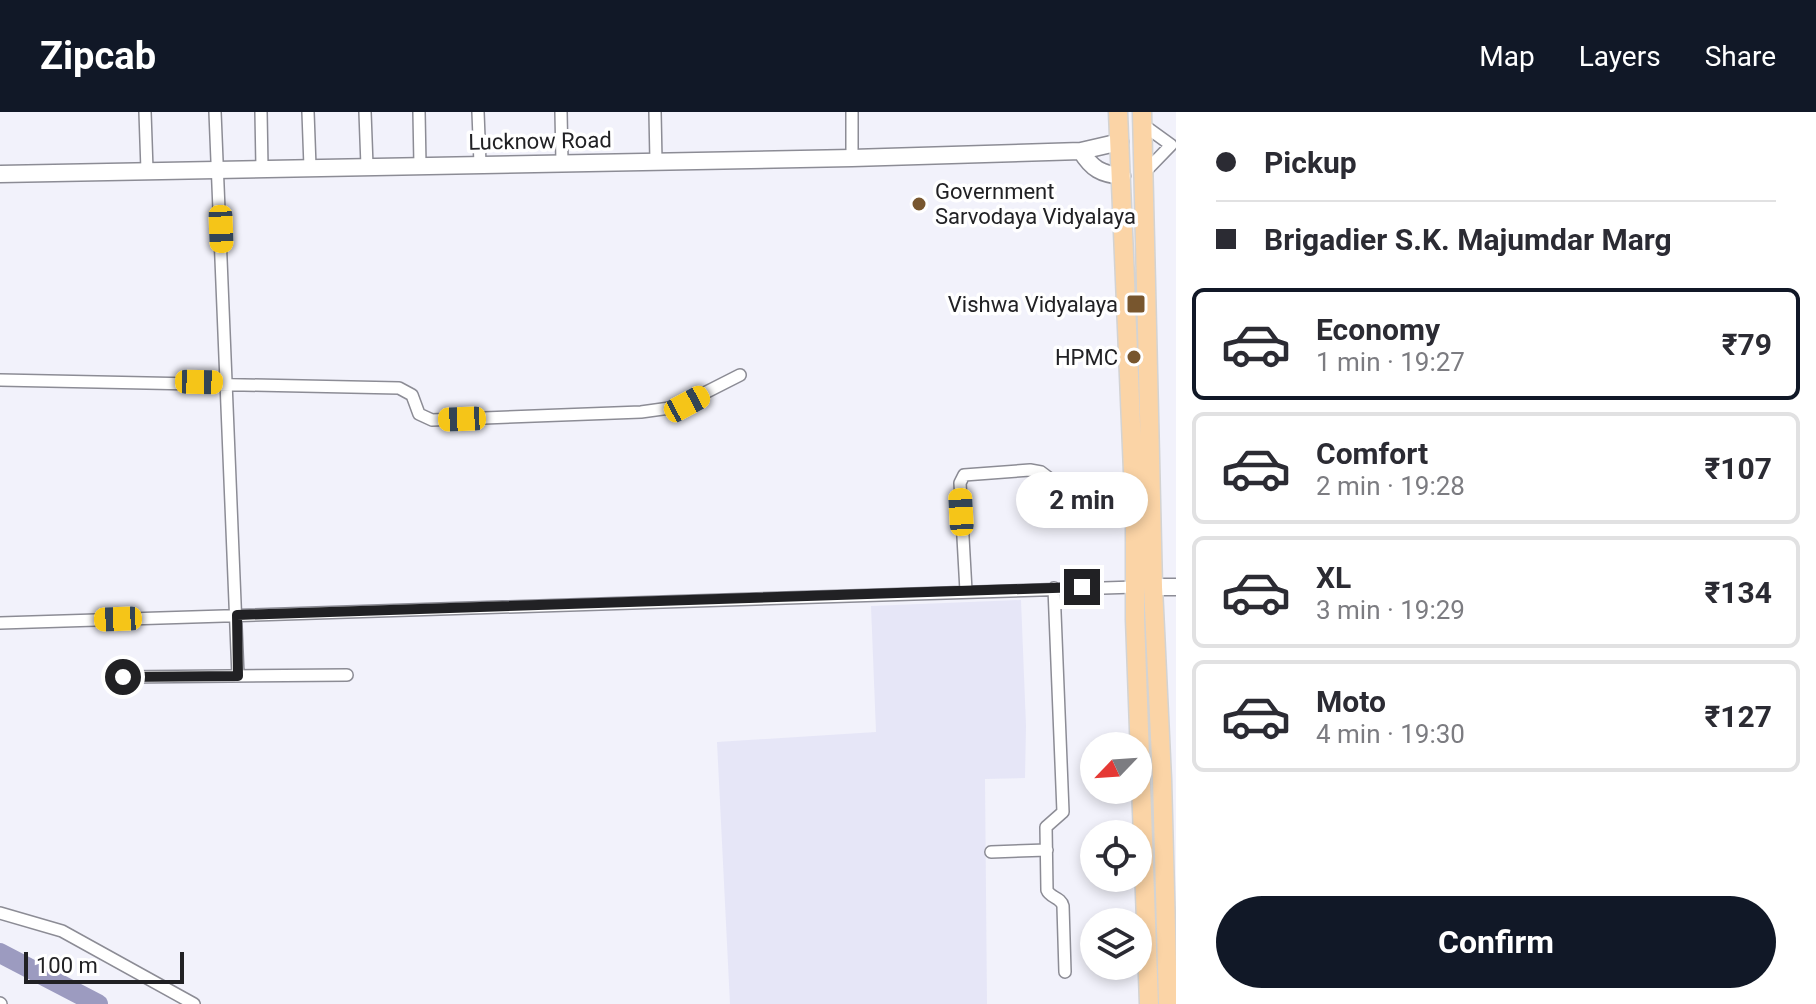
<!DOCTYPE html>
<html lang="en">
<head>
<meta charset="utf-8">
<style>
  :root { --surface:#fff; --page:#f2f2f3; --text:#2b2b33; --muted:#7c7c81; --line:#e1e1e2; --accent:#111827 }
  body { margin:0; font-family:Roboto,sans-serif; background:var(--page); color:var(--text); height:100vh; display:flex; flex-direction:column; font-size:30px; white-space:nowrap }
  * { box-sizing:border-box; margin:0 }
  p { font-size:26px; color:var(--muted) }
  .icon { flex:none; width:44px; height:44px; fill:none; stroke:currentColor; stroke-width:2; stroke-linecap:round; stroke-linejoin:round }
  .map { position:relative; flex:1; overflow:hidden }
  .side { display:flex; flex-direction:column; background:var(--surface); width:640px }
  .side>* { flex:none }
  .banner { display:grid; align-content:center; height:176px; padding:0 40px; background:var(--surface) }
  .needle { width:52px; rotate:245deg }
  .buttons { position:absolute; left:1080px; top:620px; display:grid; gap:16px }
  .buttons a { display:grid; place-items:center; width:72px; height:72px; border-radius:50%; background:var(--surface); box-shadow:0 4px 12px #0003; font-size:40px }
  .scale { position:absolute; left:24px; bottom:20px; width:160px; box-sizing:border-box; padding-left:8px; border:4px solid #212124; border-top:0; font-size:22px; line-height:28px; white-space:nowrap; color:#212124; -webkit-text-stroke:6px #fff; paint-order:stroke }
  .end { position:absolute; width:36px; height:36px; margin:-18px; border:10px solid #212124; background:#fff; box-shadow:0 0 0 4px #fff }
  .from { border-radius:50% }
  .bubble { position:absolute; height:56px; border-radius:28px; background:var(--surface); box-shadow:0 4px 12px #0003; font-size:26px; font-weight:700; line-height:56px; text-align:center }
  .car { position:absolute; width:24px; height:48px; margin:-24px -12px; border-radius:10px; box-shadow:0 0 6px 2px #0007; background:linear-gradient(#f5c518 24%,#345 0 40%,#f5c518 0 76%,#345 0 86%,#f5c518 0) }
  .banner b { display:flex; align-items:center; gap:28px; height:76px; font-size:30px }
  .banner b+b { border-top:2px solid var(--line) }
  .banner i { width:20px; height:20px; background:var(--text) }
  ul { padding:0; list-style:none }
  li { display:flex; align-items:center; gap:24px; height:112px; margin:0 16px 12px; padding:0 24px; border:4px solid var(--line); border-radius:12px }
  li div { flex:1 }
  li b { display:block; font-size:30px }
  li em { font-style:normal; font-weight:700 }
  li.selected { border-color:var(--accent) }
  li>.icon { width:72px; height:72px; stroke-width:1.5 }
  .cta { display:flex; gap:16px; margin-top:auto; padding:16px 40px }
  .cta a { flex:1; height:92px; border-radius:48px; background:var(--accent); color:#fff; font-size:32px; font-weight:700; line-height:92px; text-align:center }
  header { display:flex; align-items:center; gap:48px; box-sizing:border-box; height:112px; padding:0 40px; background:var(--accent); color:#fff }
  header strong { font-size:38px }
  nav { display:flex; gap:44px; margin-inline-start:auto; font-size:28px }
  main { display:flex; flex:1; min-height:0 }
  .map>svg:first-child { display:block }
  .built { fill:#e6e6f7 }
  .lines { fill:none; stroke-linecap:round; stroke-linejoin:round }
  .river { stroke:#9c9bc0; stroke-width:20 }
  .street-casing { stroke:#8c8c95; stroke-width:14 }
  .secondary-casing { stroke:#8c8c95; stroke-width:19 }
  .primary-casing { stroke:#d3d3d3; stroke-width:21 }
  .street { stroke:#fff; stroke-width:11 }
  .secondary { stroke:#fff; stroke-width:16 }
  .primary { stroke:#fbd4a6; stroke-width:18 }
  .route { stroke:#212124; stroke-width:10 }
  .poi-dot { fill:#78562e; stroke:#fff; stroke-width:3 }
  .labels { text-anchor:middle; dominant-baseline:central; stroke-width:7; stroke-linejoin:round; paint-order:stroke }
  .street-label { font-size:22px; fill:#212124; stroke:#fff }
  .poi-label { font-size:22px; fill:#212124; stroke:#fff; text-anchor:end }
</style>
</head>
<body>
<header>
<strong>Zipcab</strong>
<nav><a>Map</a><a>Layers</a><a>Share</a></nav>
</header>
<main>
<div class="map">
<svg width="1176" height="892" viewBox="0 0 1176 892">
  <rect width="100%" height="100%" fill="#f2f2fb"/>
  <!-- built -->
  <path class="built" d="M1021,488L1026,614L1025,666L985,667L987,892H730L717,630L876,620L871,494Z"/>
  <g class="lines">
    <!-- river -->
    <path class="river" d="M0,841L98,892"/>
    <!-- street casing -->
    <g class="street-casing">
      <path id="street" d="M145,0L147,58
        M215,0L238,564
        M261,0L262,55
        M308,0L310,55
        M365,0L367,54
        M419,0L420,53
        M478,0L480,52
        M561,0L562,50
        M655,0L656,49
        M852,0V46
        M1142,12L1171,33L1144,61
        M0,268L399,276L412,283L419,302L432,308L641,300L677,295L740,263
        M1054,476L1063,700L1046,715L1047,778C1050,786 1061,785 1063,794L1065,860
        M966,479L960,371L964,363L1030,358L1041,360L1049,366L1065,398L1135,408
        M0,511L1135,475
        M123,565L347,563
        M991,740L1047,738
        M1123,766L1145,768
        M0,801L62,819L194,892
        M0,891L1,892"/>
    </g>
    <!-- secondary casing -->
    <g class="secondary-casing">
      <path id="secondary" d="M1081,39C1092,57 1101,62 1122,64
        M0,62L852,46L1081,39L1120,30
        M1153,475H1176"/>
    </g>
    <!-- primary casing -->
    <g class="primary-casing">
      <path id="primary" d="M1118,0L1135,408V507L1149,892
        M1142,0L1153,475L1162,667L1168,892"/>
    </g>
    <!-- street -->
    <use href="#street" class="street"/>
    <!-- secondary -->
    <use href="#secondary" class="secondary"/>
    <!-- primary -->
    <use href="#primary" class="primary"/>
  </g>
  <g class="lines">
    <!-- route -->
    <path class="route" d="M123,565L238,564L237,503L1082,475"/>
  </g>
  <!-- markers -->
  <g class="poi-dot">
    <circle cx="919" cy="92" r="8"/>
    <rect x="1126" y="182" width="20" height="20" rx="4"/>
    <circle cx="1134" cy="245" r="8"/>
  </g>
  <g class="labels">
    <!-- street labels -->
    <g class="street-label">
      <text transform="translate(540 29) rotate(-1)">Lucknow Road</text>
    </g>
    <!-- poi labels -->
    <g class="poi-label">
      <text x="935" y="79" text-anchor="start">Government<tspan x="935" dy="25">Sarvodaya Vidyalaya</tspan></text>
      <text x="1118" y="192">Vishwa Vidyalaya</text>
      <text x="1118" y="245">HPMC</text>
    </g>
  </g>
</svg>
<div class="buttons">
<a><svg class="needle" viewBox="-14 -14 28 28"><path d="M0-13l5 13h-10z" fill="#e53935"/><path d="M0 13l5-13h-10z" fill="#7c7c81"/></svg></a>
<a><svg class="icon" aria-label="locate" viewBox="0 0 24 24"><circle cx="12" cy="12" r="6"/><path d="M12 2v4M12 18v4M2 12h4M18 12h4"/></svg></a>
<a><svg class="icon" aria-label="layers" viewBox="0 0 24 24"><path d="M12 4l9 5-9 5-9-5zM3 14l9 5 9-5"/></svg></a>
</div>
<div class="scale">100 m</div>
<i class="end from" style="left:123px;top:565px"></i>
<i class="end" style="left:1082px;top:475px"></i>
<div class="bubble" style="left:1016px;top:360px;width:132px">2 min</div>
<i class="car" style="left:221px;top:117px;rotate:178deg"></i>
<i class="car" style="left:199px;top:270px;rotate:91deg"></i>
<i class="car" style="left:687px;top:292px;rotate:62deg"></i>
<i class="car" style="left:462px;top:307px;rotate:268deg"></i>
<i class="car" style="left:961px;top:400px;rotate:357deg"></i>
<i class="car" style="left:118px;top:507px;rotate:268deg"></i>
</div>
<section class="side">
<div class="banner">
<b><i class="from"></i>Pickup</b>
<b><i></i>Brigadier S.K. Majumdar Marg</b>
</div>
<ul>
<li class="selected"><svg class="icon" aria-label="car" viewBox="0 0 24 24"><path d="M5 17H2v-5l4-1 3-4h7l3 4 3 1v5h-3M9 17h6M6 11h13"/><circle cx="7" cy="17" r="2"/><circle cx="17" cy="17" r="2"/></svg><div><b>Economy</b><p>1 min · 19:27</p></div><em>₹79</em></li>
<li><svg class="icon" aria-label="car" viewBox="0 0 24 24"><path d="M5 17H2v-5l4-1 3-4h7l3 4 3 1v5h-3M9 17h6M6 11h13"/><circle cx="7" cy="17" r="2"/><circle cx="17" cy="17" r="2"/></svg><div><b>Comfort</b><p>2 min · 19:28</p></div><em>₹107</em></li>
<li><svg class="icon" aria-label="car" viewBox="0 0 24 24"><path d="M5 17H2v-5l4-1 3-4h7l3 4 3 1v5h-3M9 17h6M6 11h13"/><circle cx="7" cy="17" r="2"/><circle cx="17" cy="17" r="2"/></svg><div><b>XL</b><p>3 min · 19:29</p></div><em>₹134</em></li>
<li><svg class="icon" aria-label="car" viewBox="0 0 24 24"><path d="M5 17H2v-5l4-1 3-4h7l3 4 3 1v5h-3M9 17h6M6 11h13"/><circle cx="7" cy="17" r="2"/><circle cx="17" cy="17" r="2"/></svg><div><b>Moto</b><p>4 min · 19:30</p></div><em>₹127</em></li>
</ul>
<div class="cta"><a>Confirm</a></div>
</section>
</main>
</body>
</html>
